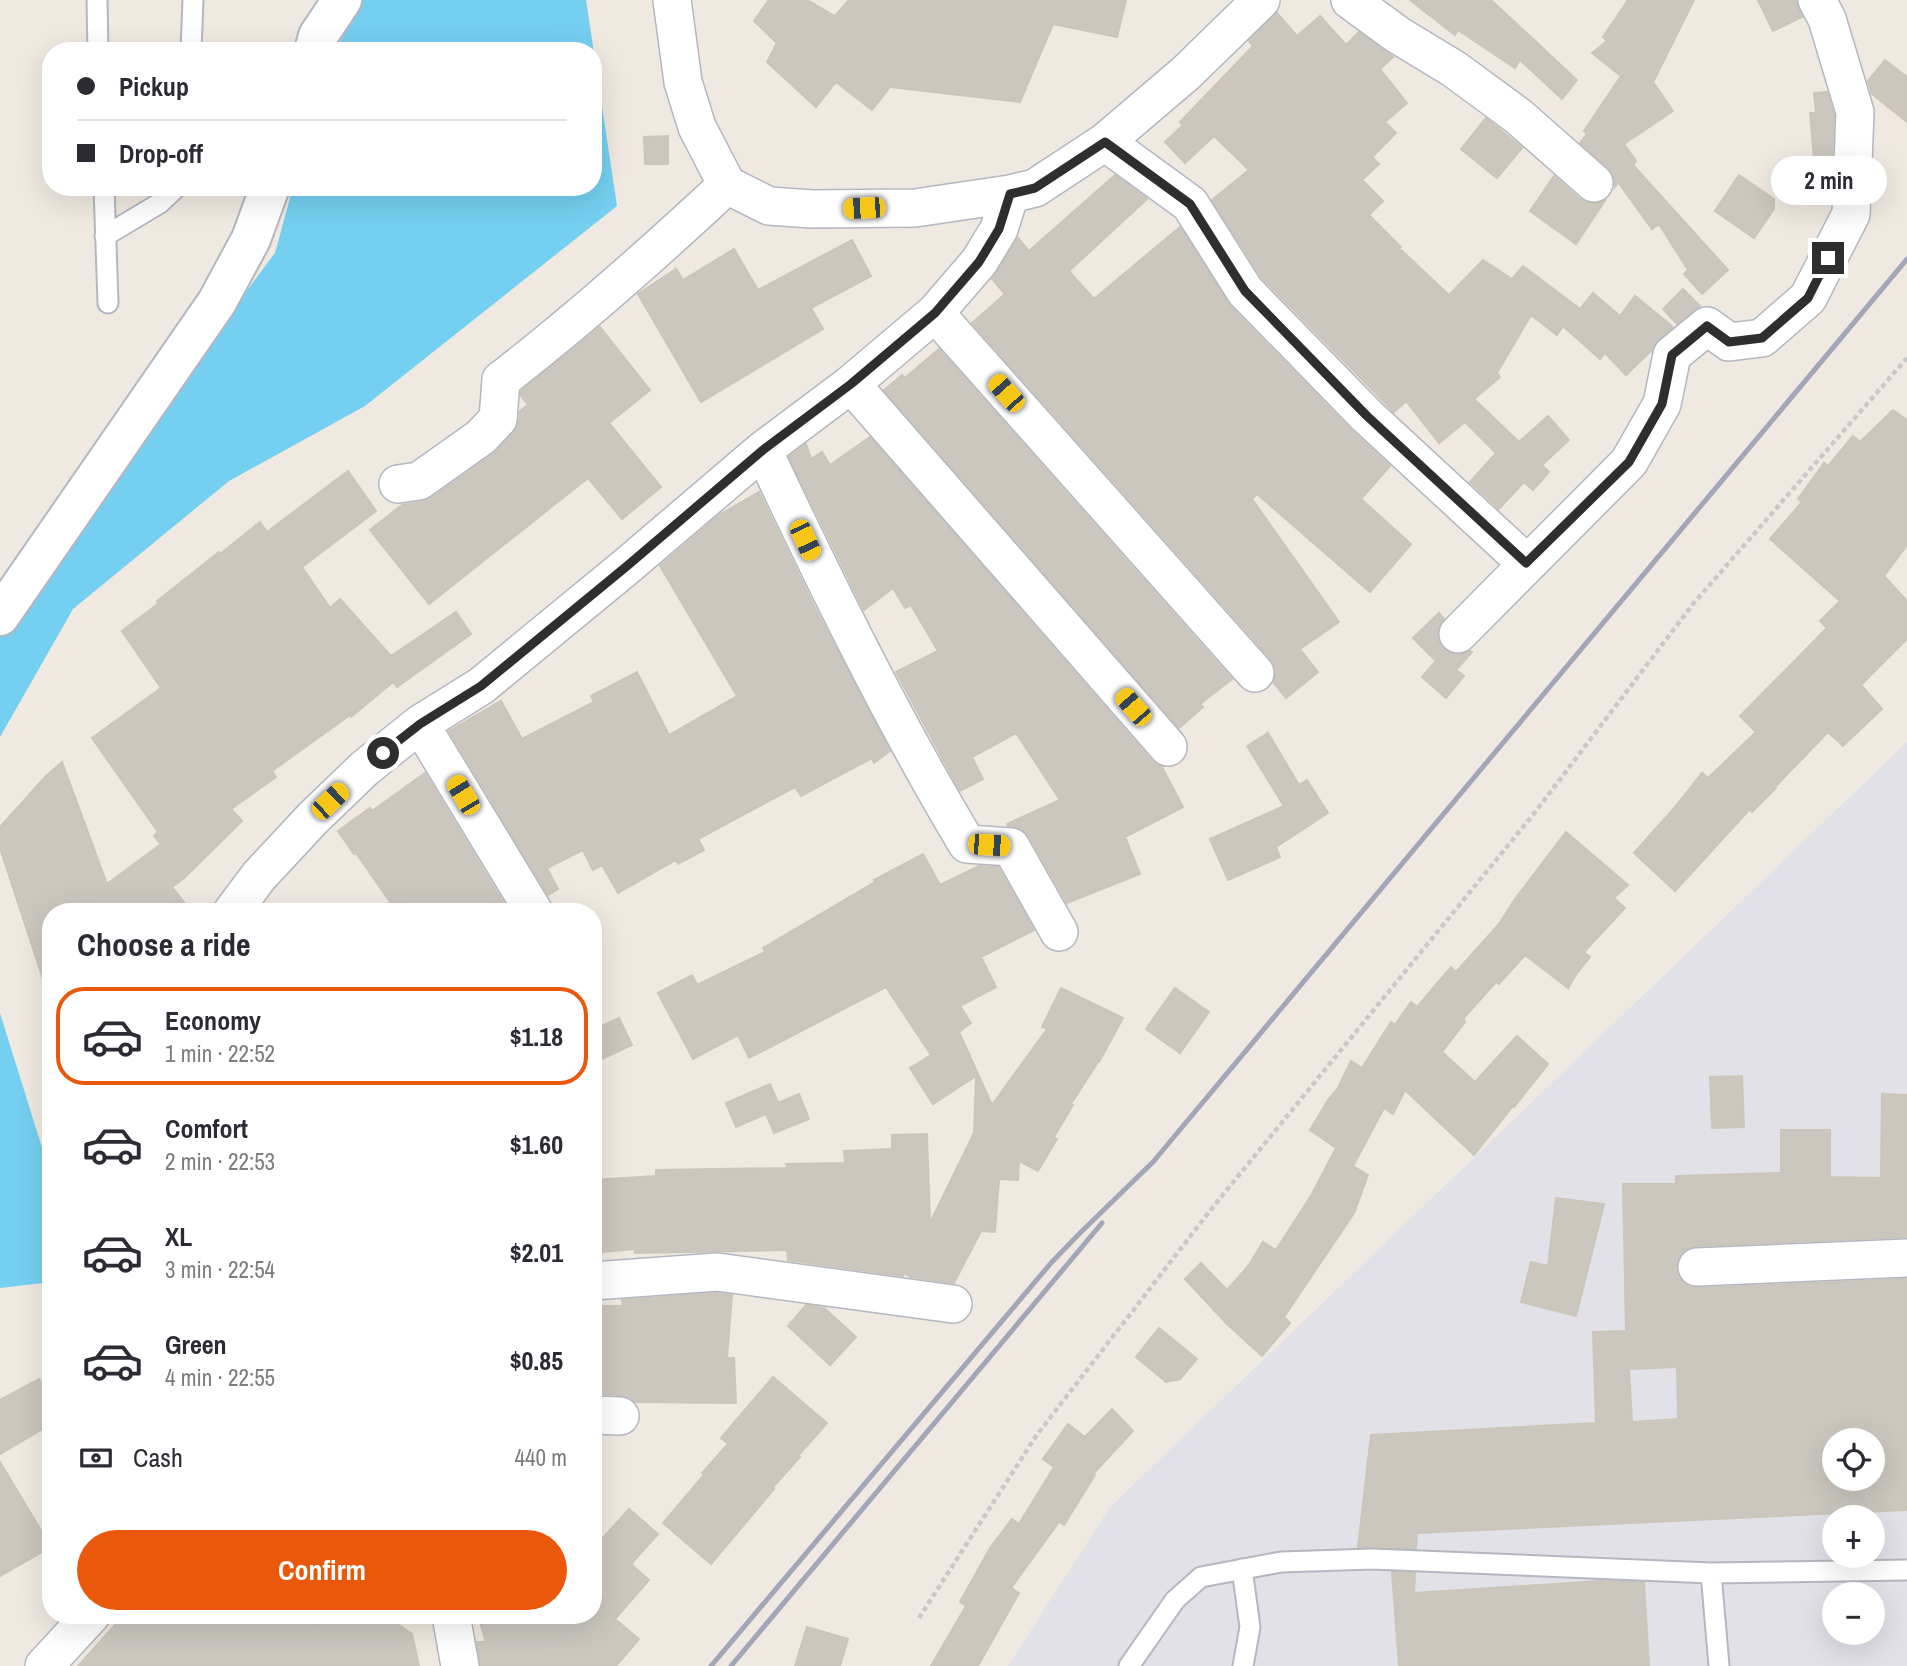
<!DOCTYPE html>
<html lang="en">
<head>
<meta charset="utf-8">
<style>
  :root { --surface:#fff; --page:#f2f2f3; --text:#2b2b33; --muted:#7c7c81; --line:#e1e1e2; --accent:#ea580c }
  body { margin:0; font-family:"Archivo Narrow",sans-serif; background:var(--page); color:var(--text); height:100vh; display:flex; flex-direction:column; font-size:26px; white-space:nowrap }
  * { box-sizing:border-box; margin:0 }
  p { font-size:23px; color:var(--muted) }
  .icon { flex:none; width:38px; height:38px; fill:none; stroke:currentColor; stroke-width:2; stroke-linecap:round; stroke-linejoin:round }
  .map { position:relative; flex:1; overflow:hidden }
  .side { position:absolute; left:42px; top:903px; width:560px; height:721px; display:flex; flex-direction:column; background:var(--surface); border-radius:28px; box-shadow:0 7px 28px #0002 }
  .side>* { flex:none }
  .top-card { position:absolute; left:42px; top:42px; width:560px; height:154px; border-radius:28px; box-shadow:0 7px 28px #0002; display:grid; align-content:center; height:154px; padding:0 35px; background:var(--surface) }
  .buttons { position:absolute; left:1822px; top:1428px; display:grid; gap:14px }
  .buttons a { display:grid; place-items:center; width:63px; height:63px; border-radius:50%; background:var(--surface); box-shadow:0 7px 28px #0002; font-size:35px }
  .end { position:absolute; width:32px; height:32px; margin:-16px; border:9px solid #2e2e2e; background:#fff; box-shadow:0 0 0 4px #fff }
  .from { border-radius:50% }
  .bubble { position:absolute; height:49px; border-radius:24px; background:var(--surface); box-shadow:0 7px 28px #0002; font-size:23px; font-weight:700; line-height:49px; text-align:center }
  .car { position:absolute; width:21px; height:42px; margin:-21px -10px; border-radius:9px; box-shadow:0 0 5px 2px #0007; background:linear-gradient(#f5c518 24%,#345 0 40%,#f5c518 0 76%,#345 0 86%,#f5c518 0) }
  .top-card b { display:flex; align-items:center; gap:24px; height:66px; font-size:26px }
  .top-card b+b { border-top:2px solid var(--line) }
  .top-card i { width:18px; height:18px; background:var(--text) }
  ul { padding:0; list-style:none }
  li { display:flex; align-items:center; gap:21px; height:98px; margin:0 14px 10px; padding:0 21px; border:4px solid transparent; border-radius:28px }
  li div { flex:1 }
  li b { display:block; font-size:26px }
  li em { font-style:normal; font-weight:700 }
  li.selected { border-color:var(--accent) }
  li>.icon { width:63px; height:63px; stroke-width:1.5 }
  h2 { padding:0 35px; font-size:32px; line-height:84px }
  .pay { display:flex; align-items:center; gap:18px; height:77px; padding:0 35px; font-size:26px }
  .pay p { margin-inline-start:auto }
  .cta { display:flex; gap:14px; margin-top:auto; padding:14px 35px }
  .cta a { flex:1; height:80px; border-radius:42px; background:var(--accent); color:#fff; font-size:28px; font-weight:700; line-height:80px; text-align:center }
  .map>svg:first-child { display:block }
  .industrial { fill:#e3e1e8; fill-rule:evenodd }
  .water { fill:#75cff0 }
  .building { fill:#cbc7bf; stroke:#cbc5ba; stroke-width:2; fill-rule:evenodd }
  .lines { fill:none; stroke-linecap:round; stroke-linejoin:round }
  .service-casing { stroke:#b4b7c1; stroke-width:23 }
  .minor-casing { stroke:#b4b7c1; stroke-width:40 }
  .tertiary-casing { stroke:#b4b7c1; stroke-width:42 }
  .path { stroke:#c9c9c9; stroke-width:4.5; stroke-dasharray:5 3.5; stroke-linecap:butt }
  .service { stroke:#fff; stroke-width:19 }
  .minor { stroke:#fff; stroke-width:37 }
  .tertiary { stroke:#fff; stroke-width:38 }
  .rail { stroke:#a3a6b8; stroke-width:5 }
  .route { stroke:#2e2e2e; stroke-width:9 }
</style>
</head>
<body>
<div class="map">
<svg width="1907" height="1666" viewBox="0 0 1907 1666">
  <rect width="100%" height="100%" fill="#efe9e1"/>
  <!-- industrial -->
  <path class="industrial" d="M1907,742V1666H1008L1110,1507ZM1834,1440H1872V1479H1834ZM1834,1517H1872V1556H1834ZM1834,1594H1872V1633H1834Z"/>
  <!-- water -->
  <path class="water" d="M363,0H586L617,206L365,406L229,481L73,609L0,737V634L36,573L275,253L293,187H593V51H335Z
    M0,1013L48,1167L51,1169V1282L0,1288Z"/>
  <!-- building -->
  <path class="building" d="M769,0H807L835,16L849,0H1126L1117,37L1053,24L1020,102L890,87L872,110L836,82L816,107L767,62L777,43L754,21Z
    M1410,0H1491L1577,80L1562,99L1520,60L1515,68L1458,30L1455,35Z
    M1628,0H1694L1653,82L1673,111L1624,144L1636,161L1633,165L1728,270L1702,294L1684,274L1688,270L1659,224L1652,229L1618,182L1615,187L1614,177L1608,168L1580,143L1587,134L1584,131L1621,76L1592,53L1607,41L1603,37Z
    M1758,0H1796L1802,17L1773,31Z
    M1277,13L1297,36L1320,16L1346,45L1359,32L1393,57L1380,69L1407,103L1385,122L1396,133L1372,157L1379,164L1362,180L1383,201L1369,215L1401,247L1399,248L1449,295L1483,260L1512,279L1523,266L1580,309L1593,293L1620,316L1635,296L1673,327L1659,339L1652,350L1626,375L1605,353L1600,359L1563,326L1557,335L1531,315L1497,373L1500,377L1474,399L1519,442L1548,416L1569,440L1542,465L1549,472L1533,490L1524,482L1499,509L1470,482L1496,453L1465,422L1439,443L1406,401L1394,412L1262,278L1212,200L1249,170L1214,136L1185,163L1165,142L1183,125L1180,122L1253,46L1249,41Z
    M1885,60L1907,77V122L1872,94L1868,81Z
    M1827,92L1834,115L1832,159L1814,160L1810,113H1816L1814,93Z
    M1486,118L1522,148L1497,178L1461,149Z
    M668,136V164H645L644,137Z
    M1115,175L1147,199L1069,271L1094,299L1180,227L1230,306L1352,431L1390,466L1361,499L1411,544L1370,592L1257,494L1252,499L1339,622L1300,649L1318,672L1286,698L1273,682L1276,669L1271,659L972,323L1005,294L992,279L1018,238L1029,251Z
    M1739,175L1774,199V209L1754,238L1715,211Z
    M1554,176L1580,199L1589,203H1600L1606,199L1576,244L1530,211Z
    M852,240L871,276L811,308L823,329L701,402L638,294L676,269L683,280L734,249L758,290Z
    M1683,289L1700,306L1677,324L1663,309Z
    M600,327L650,390L609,423L661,487L622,519L588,478L429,604L370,530L402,505L422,502L431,498L496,452L513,433L519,421L520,411L528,405L521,396V391Z
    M939,349L1232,679L1200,704L1203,707L1179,728L884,390L902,375L905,378Z
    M1893,410L1907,420V545L1884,576L1907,601V639L1861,685L1882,709L1843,746L1828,732L1775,787L1776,788L1752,812L1750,809L1675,891L1634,853L1675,807L1702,773L1708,778L1756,732L1740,716L1827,628L1820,621L1840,601L1770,539L1802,502L1798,499L1824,463L1828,466L1853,436L1860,442Z
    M870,437L1152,761L1162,767L1183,807L1125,837L1140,874L1067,903L1029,836L1022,829L1008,826L1007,824L1060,800L1016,733L972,757L983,779L960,791L896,672L938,651L911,605L905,608L893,588L864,610L789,457L806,444L811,459L822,452L830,465Z
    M348,471L376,511L302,567L330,608L340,599L391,656L456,612L471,634L397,687L393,682L351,717L350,715L272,771L276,777L231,809L242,821L183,879L172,887L192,912H51V987L46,988L0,848V827L46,776L62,762L107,884L161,844L154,836L158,832L92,738L161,688L122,631L159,603L157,601L219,552L220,554L260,522L267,532Z
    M759,492L816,610L890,751L874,763L872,758L801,796L795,787L698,839L704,850L678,864L676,860L618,893L602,865L593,870L583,850L547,868L558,889L548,895L449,731L501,701L522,739L594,702L591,696L637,672L669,735L737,696L660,566L719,515Z
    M1439,613L1444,619L1438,629V640L1443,648L1453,654H1463L1470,651L1472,652L1456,670L1464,676L1446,698L1422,677L1436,661L1413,638Z
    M1268,733L1299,785L1307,780L1328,813L1276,847L1280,857L1228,880L1210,839L1284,806L1247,746Z
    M425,773L509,912H397L356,853L354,854L338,831L370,808L372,811Z
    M1566,832L1628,885L1614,898L1625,908L1584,952L1590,957L1577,973L1568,988L1525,955L1499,984L1496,982L1463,1019L1465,1022L1442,1052L1475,1082L1517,1036L1548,1064L1514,1107L1513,1106L1474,1155L1405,1090L1393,1114L1384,1108L1353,1166L1368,1175L1354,1213L1284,1317L1290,1323L1262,1356L1226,1323L1185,1279L1201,1263L1227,1290L1249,1265L1263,1242L1276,1250L1312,1194L1336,1148L1310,1130L1328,1100L1338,1088L1351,1061L1362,1068L1391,1022L1395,1025L1411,1002L1417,1007L1451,967L1456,972L1499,924L1515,899Z
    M923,854L940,885L979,866L998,867L1034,930L981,957L996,987L960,1006L971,1023L959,1032L992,1105L1047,1029L1042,1027L1061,988L1123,1018L1099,1062H1098L1071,1104L1073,1105L1054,1137L1057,1139L1038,1171L1019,1161L1018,1180L999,1179L995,1232L981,1231L954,1283L911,1277L904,1273L903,1276L788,1260L787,1250L635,1253V1249L593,1253V1180L656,1176V1170L788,1168L786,1164L845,1163L844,1151L892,1149V1135L927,1134L930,1223L974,1133L976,1076L933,1104L910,1068L931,1055L886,987L749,1058L738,1035L693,1059L658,993L692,975L697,985L765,952L763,948L875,882L874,880Z
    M1175,988L1209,1012L1180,1053L1146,1029Z
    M619,1018L632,1045L593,1063V1030Z
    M1742,1076L1744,1127L1712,1128L1710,1077Z
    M770,1084L778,1103L799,1094L809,1119L774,1133L766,1114L736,1127L726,1103Z
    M1882,1094L1907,1095V1237L1696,1246L1686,1249L1679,1257L1676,1269L1679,1278L1687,1285L1698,1288L1907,1279V1510L1417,1533L1416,1549L1358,1547L1371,1435L1596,1423L1593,1332L1626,1331L1623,1184H1676V1176L1781,1173V1130H1830V1177L1881,1178ZM1677,1367L1678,1419L1632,1422L1629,1369ZM1834,1440H1872V1479H1834Z
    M1556,1198L1604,1204L1576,1316L1521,1302L1531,1262L1548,1266Z
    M716,1293L732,1295L727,1358H734L736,1403L635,1402L631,1398L621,1395L595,1394L593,1306H623L622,1300Z
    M806,1305L824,1308L856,1337L830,1365L788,1326Z
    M1159,1328L1197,1359L1180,1379L1166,1382L1136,1357Z
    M773,1377L827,1423L798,1456L800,1457L773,1487L774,1489L711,1564L663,1523L704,1475L702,1473L728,1444L721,1438Z
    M39,1379L51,1402V1424L0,1454V1400Z
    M1112,1409L1133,1431L1093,1474L1095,1475L1064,1525L1059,1522L1011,1588L1019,1593L978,1666H931L966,1606L960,1602L990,1548L1012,1519L1019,1524L1054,1467L1043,1459L1068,1424L1085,1437Z
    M0,1462L51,1547L0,1576Z
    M629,1509L658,1534L631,1564L649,1580L615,1619L639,1639L616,1666H480L477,1642H486L478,1615H593V1549Z
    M1392,1572L1415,1573L1414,1593L1600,1581L1644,1582L1649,1666H1399Z
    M124,1615H303L315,1625L356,1615H385L412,1634L419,1666H78Z
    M807,1627L848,1639L840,1666H795Z"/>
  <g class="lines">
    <!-- service casing -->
    <g class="service-casing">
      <path id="service" d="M97,0L98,51
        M191,51L193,0
        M104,187L108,303
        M105,236L160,203L177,187
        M1242,1569L1250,1627L1243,1666
        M1711,1573L1719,1666
        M1129,1666L1175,1600L1201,1577L1281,1562L1372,1559L1711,1573L1907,1570"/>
    </g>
    <!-- minor casing -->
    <g class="minor-casing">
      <path id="minor" d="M672,0L683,82L697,127L727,185L769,206L812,209L915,208L1010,194L1035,188L1105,142L1186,73L1261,0
        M1350,0L1398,35L1454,69L1518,116L1594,183
        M1105,142L1190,204L1245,291L1367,416L1526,563
        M935,313L1255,673
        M851,384L1168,747
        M763,450C826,584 891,717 967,844L1011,847L1059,932
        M398,484L419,481L481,437L498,419L501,380C580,319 654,253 727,185
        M1458,634L1629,462L1662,404L1672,355L1707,326L1729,342L1762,338L1808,298L1851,214L1855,112L1827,19L1817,0
        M420,724L534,912
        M232,912L259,876L313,818L365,768L420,724L481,686L627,566L763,450L851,384L935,313L979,262L999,229L1010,194
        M1697,1267L1907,1258
        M593,1281L717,1272L953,1304
        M593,1415L620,1416
        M451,1615L460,1666
        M44,1666L91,1615"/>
    </g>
    <!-- tertiary casing -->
    <g class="tertiary-casing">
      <path id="tertiary" d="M314,51L318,36L342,0
        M0,616L217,302L251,239L270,187"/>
    </g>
    <!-- path -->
    <path class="path" d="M919,1618L1036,1436L1213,1207L1536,811L1693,604L1907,358"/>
    <!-- service -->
    <use href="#service" class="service"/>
    <!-- minor -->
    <use href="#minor" class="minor"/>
    <!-- tertiary -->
    <use href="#tertiary" class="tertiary"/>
    <!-- rail -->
    <path class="rail" d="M711,1666L1051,1263L1080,1233L1153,1162L1907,259
      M731,1666L1102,1223"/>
  </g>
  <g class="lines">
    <!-- route -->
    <path class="route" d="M383,753L420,724L481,686L627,566L763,450L851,384L935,313L979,262L999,229L1010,194L1035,188L1105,142L1190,204L1245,291L1367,416L1526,563L1629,462L1662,404L1672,355L1707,326L1729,342L1762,338L1808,298L1828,258"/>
  </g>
</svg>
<div class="buttons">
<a><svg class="icon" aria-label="locate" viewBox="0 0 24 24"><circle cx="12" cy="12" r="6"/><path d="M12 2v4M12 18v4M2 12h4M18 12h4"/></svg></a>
<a>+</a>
<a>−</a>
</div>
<i class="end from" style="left:383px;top:753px"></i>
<i class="end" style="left:1828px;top:258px"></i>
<div class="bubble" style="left:1771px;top:156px;width:116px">2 min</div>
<i class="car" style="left:864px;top:208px;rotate:268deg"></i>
<i class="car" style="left:1006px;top:393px;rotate:318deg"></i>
<i class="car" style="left:805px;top:540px;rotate:155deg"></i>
<i class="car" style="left:1133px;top:707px;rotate:319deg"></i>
<i class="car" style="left:463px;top:795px;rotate:329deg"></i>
<i class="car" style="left:330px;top:801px;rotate:46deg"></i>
<i class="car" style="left:989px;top:845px;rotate:94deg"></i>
<div class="top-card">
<b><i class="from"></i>Pickup</b>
<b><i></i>Drop-off</b>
</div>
<section class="side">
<h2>Choose a ride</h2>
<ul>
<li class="selected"><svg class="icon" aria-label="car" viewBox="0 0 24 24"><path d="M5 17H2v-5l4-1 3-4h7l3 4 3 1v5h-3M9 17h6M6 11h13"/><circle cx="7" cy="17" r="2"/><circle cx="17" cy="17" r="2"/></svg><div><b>Economy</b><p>1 min · 22:52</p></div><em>$1.18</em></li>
<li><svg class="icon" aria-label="car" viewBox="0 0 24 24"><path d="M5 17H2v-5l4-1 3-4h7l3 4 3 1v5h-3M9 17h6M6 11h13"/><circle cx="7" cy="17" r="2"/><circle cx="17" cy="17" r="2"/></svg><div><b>Comfort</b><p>2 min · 22:53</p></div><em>$1.60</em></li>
<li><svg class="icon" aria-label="car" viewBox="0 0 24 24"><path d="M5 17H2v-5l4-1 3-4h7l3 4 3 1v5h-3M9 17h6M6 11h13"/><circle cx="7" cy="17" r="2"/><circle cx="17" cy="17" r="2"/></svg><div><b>XL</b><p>3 min · 22:54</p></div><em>$2.01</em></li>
<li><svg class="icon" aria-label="car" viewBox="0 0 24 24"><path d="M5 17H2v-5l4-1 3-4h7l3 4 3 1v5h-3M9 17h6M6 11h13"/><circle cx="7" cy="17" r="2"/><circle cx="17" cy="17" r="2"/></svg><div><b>Green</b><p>4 min · 22:55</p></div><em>$0.85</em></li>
</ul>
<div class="pay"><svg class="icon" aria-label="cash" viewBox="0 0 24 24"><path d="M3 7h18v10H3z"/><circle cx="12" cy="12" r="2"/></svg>Cash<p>440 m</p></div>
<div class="cta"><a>Confirm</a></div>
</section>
</div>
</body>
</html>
